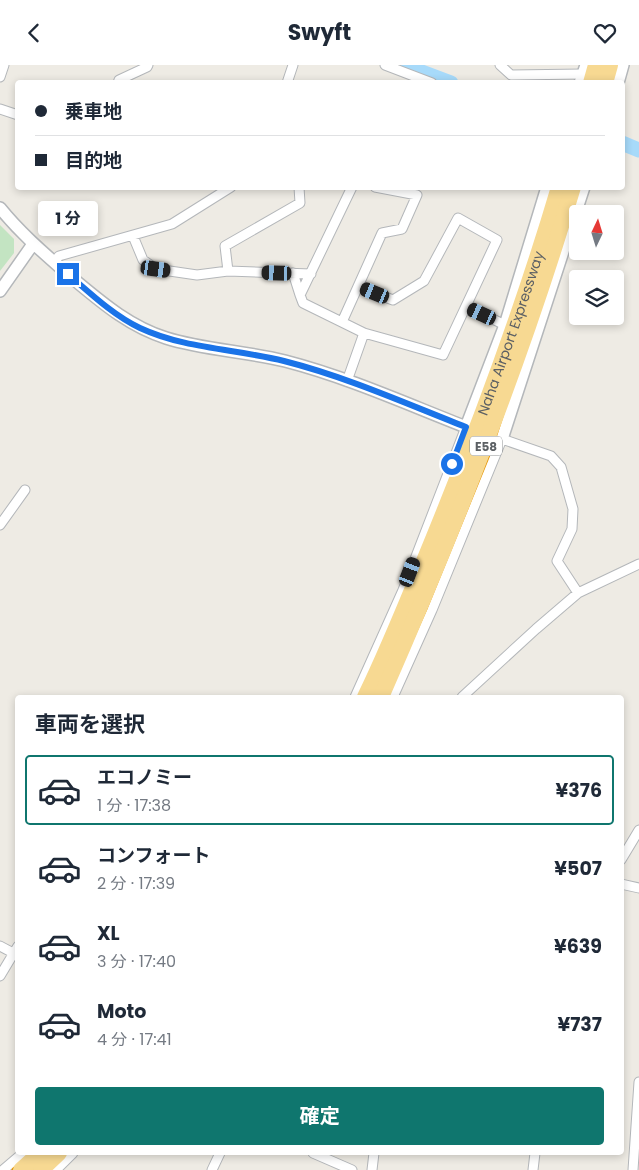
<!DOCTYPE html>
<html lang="ja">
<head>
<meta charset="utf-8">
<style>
  :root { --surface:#fff; --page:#f6f6f7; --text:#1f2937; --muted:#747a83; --line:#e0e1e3; --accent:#0f766e }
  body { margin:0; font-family:Poppins,"Noto Sans JP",sans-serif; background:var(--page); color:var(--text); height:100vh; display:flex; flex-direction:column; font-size:19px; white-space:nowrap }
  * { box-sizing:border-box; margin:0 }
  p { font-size:16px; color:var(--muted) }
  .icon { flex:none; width:28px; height:28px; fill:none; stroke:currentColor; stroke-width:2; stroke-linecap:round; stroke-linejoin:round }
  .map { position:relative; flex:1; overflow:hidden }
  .drawer { position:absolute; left:15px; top:630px; width:609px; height:460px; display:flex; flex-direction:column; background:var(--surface); border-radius:5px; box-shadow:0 2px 8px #0003 }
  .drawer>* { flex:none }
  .banner { position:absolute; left:15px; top:15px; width:610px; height:110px; border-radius:5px; box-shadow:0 2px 8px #0003; display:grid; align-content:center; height:110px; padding:0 20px; background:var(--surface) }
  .needle { width:32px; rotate:4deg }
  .fabs { position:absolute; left:569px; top:140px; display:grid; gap:10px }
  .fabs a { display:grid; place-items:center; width:55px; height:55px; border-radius:5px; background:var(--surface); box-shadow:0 2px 8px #0003; font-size:25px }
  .end { position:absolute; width:22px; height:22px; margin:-11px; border:6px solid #1a73e8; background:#fff; box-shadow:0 0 0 2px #fff }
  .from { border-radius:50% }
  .bubble { position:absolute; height:35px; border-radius:5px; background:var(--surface); box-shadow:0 2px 8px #0003; font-size:16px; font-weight:700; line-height:35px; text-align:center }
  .car { position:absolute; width:15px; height:30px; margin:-15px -8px; border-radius:6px; box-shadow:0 0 4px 1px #0007; background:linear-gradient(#222 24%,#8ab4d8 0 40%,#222 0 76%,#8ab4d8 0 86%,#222 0) }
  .banner b { display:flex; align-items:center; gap:18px; height:48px; font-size:19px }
  .banner b+b { border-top:1px solid var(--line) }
  .banner i { width:12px; height:12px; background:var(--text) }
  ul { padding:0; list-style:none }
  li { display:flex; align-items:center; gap:15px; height:70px; margin:0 10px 8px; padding:0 10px; border:2px solid transparent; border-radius:5px }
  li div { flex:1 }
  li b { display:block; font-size:19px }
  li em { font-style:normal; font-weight:700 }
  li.active { border-color:var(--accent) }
  li>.icon { width:45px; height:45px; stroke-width:1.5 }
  h2 { padding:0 20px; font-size:22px; line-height:60px }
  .cta { display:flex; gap:10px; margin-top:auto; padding:10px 20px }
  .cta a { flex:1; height:58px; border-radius:5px; background:var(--accent); color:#fff; font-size:20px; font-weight:700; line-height:58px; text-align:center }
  header { display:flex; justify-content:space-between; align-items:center; height:65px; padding:0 20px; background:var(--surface); font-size:22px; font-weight:700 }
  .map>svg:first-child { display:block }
  .green { fill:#c3e4c2 }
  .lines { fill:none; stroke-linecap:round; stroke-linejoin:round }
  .river { stroke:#a7dafa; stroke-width:15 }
  .minor-casing { stroke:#b4b7ba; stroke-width:11 }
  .tertiary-casing { stroke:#b4b7ba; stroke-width:14 }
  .motorway-casing { stroke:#e5980c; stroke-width:19 }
  .minor { stroke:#fff; stroke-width:9 }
  .tertiary { stroke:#fff; stroke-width:11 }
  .motorway { stroke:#f7d992; stroke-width:16 }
  .route { stroke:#1a73e8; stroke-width:6 }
  .labels { text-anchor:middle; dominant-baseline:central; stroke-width:4.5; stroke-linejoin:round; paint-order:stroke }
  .shield { fill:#fff; stroke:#8d9092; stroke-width:1 }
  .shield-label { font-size:12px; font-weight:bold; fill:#5c6064 }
  .street-label { font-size:14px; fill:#5c6064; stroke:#fff }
</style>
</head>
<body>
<header><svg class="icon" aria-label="back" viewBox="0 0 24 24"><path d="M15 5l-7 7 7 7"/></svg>Swyft<svg class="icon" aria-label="heart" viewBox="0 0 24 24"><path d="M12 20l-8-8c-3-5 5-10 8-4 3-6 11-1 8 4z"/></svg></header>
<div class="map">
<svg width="639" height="1105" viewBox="0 0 639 1105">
  <rect width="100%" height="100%" fill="#eeebe4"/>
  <!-- green -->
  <path class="green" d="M0,160L14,174V188L0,206Z"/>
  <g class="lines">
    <!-- river -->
    <path class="river" d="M403,0L451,18
      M622,78L639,85"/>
    <!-- minor casing -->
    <g class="minor-casing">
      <path id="minor" d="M385,0L432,18
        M500,0L511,10L583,9
        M0,12L4,0
        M118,18L119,15L147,2L148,0
        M287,18L293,0
        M0,44L18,50
        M133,171L143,195L156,204L197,210L228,206L311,209
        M54,197L59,191L172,159L231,122
        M228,206L225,181L300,138L299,122
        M293,208L300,230
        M358,222L393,235L424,216L458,153L497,175L443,290L364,268
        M466,241L505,260
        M342,257L382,168L402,164L417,130L375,122
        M347,316L364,268L303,238L300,230L352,122
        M0,460L25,425
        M355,632L403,525L466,362
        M393,632L432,545L502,374L551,391L561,402L573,444L572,464L557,496L578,528
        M462,632L536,564L578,528L639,499
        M621,795L639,765
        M621,819L639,823
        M0,881L17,890
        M0,911L18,881
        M313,1088L352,1105
        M3,1105L23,1088
        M56,1105L73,1088
        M212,1105L220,1088
        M372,1105L374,1088
        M533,1105L535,1088
        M633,1105L639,1017"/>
    </g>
    <!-- tertiary casing -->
    <g class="tertiary-casing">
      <path id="tertiary" d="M580,18L586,0
        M618,18L623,0
        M0,143C21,169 46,190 71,212C100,236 128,261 166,273C204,285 245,286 285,296C347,312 407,339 466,362L505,260L547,122
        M0,226L33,179
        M502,374L584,122"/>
    </g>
    <!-- motorway casing -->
    <g class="motorway-casing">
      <g id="motorway">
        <path d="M591,18L596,0"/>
        <path d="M605,18L610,0"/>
        <path id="s1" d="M365,632C389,583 410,530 431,479C479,362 523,244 559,122"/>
        <path d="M381,632C454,466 521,297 573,122"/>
        <path d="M21,1105L40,1088"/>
        <path d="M41,1105L59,1088"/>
      </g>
    </g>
    <!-- minor -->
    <use href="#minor" class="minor"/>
    <!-- tertiary -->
    <use href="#tertiary" class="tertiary"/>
    <!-- motorway -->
    <use href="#motorway" class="motorway"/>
  </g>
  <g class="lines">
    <!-- route -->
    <path class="route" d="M68,209C90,228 113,250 140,263C185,284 237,284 284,296C347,312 407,339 466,362L452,399"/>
  </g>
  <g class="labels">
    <!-- shield labels -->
    <rect class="shield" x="470" y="371.5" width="32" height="19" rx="4"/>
    <g class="shield-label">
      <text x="486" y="381">E58</text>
    </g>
    <!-- street labels -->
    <g class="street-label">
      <text stroke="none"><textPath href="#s1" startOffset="392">Naha Airport Expressway</textPath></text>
    </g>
  </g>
</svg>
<div class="fabs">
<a><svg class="needle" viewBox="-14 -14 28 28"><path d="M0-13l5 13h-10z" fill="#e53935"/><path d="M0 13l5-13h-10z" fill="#747a83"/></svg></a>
<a><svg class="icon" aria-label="layers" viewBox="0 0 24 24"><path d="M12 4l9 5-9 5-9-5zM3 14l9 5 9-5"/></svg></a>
</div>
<i class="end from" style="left:452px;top:399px"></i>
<i class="end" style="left:68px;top:209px"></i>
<div class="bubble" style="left:38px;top:136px;width:60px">1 分</div>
<i class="car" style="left:156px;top:204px;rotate:98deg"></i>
<i class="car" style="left:277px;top:208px;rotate:272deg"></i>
<i class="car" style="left:375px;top:228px;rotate:292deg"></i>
<i class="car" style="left:482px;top:249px;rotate:295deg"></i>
<i class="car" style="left:410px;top:507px;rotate:21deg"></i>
<div class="banner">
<b><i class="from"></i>乗車地</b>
<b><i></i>目的地</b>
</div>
<section class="drawer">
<h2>車両を選択</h2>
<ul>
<li class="active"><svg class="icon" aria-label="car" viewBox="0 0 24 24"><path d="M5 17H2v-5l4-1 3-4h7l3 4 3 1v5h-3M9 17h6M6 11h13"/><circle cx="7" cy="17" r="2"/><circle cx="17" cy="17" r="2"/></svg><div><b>エコノミー</b><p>1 分 · 17:38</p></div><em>¥376</em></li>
<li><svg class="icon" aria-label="car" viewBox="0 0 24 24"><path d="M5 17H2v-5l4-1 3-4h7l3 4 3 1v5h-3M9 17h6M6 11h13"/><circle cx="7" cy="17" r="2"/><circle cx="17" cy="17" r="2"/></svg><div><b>コンフォート</b><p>2 分 · 17:39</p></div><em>¥507</em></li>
<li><svg class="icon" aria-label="car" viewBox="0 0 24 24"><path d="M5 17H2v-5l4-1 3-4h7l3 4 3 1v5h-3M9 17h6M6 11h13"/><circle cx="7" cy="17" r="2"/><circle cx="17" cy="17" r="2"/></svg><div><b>XL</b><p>3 分 · 17:40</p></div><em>¥639</em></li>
<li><svg class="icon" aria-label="car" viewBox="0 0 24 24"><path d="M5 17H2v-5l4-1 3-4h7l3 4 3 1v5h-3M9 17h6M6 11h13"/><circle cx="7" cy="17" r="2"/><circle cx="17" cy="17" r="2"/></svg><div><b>Moto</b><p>4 分 · 17:41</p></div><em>¥737</em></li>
</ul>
<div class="cta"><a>確定</a></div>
</section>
</div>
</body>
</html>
